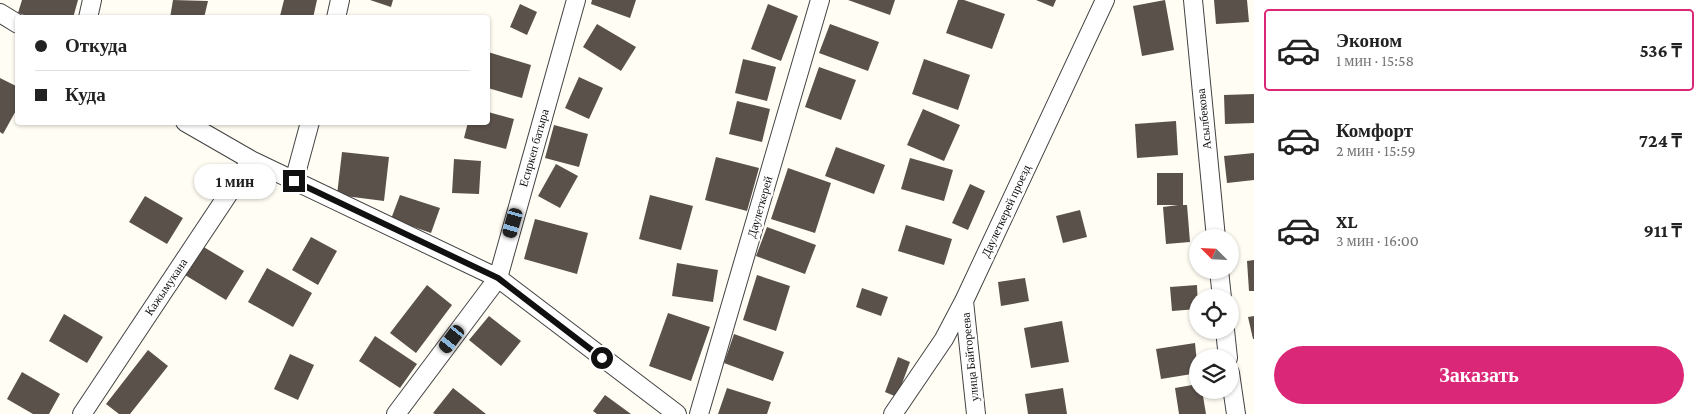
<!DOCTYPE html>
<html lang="ru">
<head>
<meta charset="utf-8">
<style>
  :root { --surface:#fff; --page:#f6f6f6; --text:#222; --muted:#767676; --line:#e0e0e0; --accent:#db2777 }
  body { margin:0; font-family:"Crimson Pro",serif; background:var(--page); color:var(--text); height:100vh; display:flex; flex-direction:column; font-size:19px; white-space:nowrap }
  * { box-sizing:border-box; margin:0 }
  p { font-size:16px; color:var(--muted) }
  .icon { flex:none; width:28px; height:28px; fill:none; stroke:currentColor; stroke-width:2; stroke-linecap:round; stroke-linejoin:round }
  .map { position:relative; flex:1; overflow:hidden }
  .side { display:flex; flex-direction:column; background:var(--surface); width:450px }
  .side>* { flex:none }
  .guide { position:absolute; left:15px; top:15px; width:475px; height:110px; border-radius:5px; box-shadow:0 1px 4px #0004; display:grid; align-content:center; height:110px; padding:0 20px; background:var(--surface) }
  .needle { width:32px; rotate:294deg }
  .controls { position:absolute; left:1189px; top:229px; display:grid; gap:10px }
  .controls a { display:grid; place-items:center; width:50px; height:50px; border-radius:50%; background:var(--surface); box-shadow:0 1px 4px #0004; font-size:25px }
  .end { position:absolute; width:22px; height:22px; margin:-11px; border:6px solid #101010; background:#fff; box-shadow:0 0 0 2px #fff }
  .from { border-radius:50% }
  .bubble { position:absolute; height:35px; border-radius:18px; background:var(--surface); box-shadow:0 1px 4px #0004; font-size:16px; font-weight:700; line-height:35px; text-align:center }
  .car { position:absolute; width:15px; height:30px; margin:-15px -8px; border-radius:6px; box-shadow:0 0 4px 1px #0007; background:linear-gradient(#222 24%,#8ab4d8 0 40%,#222 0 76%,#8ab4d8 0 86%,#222 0) }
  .guide b { display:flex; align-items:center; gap:18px; height:48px; font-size:19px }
  .guide b+b { border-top:1px solid var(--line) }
  .guide i { width:12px; height:12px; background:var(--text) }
  ul { padding:9px 0 0; list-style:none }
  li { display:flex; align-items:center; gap:15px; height:82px; margin:0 10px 8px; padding:0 10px; border:2px solid transparent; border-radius:5px }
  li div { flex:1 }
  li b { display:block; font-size:19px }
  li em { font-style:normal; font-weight:700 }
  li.active { border-color:var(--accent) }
  li>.icon { width:45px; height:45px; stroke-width:1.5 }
  .button { display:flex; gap:10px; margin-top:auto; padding:10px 20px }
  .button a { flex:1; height:58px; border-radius:30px; background:var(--accent); color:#fff; font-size:20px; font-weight:700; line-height:58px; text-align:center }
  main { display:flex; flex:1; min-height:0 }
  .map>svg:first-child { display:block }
  .building { fill:#5b514b }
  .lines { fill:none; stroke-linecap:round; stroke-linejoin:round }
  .minor-casing { stroke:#434343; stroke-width:20 }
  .minor { stroke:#fff; stroke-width:18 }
  .route { stroke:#101010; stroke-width:6 }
  .labels { text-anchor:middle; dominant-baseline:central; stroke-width:5; stroke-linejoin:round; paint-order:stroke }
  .street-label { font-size:12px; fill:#101010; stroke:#fff }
</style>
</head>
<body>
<main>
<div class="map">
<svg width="1254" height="414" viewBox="0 0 1254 414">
  <rect width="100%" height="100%" fill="#fffdf4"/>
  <!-- building -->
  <path class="building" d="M22,0H78L73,18H33L18,13Z
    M173,0L208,1L204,18H170Z
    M284,0H317L313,18H286L280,16Z
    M370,0H393L391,7Z
    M592,0H636L630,18L591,4Z
    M848,0H895L890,15Z
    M958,0H964L1005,14L992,49L946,33Z
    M1036,0H1056L1053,7Z
    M1165,0L1174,50L1142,56L1133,6Z
    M1214,0H1247L1249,22L1216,24Z
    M520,4L537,12L527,35L510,27Z
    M768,4L798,16L781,61L751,49Z
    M597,24L636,47L621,71L583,47Z
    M830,24L879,42L868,71L819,53Z
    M488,52L531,65L522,98L488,88Z
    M743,59L776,67L767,101L735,93Z
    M924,59L970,75L958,110L912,94Z
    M819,67L856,80L841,120L805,107Z
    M579,77L603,88L589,119L565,108Z
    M0,78L18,87V107L3,134L0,132Z
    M1254,94V123L1225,124L1224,95Z
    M737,101L770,109L762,142L729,134Z
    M923,109L960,125L944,161L907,145Z
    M488,112L514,119L506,149L464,138L468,122H488Z
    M1176,121L1178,155L1137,158L1135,124Z
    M554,125L588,134L579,167L545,158Z
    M836,147L885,165L874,194L825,176Z
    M342,152L389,157L384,201L337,195Z
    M1254,153V180L1227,183L1224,156Z
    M716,157L759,168L747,211L705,200Z
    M910,158L953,170L944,201L901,189Z
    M454,159L481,161L479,194L452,193Z
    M556,164L578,176L560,208L538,196Z
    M788,168L831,183L815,233L771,219Z
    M1157,173H1183V205H1187L1190,242L1166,244L1163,207L1178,205H1157Z
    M970,184L985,191L968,230L952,223Z
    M400,195L440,208L431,233L391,219Z
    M650,195L693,206L681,250L639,239Z
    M145,196L183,218L167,244L129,222Z
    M1080,210L1087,237L1063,243L1056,216Z
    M535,219L588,233L577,274L524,259Z
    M906,225L952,239L944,265L898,251Z
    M767,227L816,245L805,274L756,256Z
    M311,237L337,251L318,285L292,270Z
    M202,246L244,271L226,300L185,275Z
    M1254,260V291H1249L1247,261Z
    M677,263L718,270L713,302L672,296Z
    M267,268L312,293L293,327L248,302Z
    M757,275L790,286L776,331L743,320Z
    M1025,278L1029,301L1001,306L998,282Z
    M427,285L452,305L416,353L390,333Z
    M1197,285L1198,309L1172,311L1170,287Z
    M862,288L888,297L881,316L856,307Z
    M668,313L710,327L691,381L649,366Z
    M64,314L103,337L87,363L49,341Z
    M489,316L521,341L501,366L469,340Z
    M1254,316V339H1253L1248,317Z
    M1062,321L1069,362L1031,368L1024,328Z
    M734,334L784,352L773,381L724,363Z
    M375,336L417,364L400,388L359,361Z
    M1195,343L1198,373L1161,379L1156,349Z
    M148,350L168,366L130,414H119L106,404Z
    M290,354L314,365L298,400L274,389Z
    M898,357L910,362L897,397L885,392Z
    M22,372L60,394L49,414H33L7,399Z
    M1198,384V390H1202L1206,414H1179L1175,388Z
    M453,388L486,414H435L433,413Z
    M727,388L771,402L767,414H718Z
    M1063,388L1067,414H1028L1025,394Z
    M605,395L631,414H597L593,411Z"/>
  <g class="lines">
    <!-- minor casing -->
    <g class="minor-casing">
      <path id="minor" d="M1193,0L1216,238
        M0,13L18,24
        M88,18L92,0
        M336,18L340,0
        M185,122L251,160L498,278L677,414
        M294,181L310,122
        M1219,270L1222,298
        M964,301L976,414
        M1225,330L1228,358
        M1230,373L1236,414
        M82,414L251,160
        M396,414L498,278L576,0
        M699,414L820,0
        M893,414L944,339L964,301L1105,0"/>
    </g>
    <!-- minor -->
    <use href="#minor" class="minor"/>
  </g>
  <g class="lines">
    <!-- route -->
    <path class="route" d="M294,181L498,278L602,358"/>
  </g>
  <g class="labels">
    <!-- street labels -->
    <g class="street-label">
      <text transform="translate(1204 119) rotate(-96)">Асылбекова</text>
      <text transform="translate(534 148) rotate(-74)">Есиркеп батыра</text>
      <text transform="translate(760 207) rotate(-74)">Даулеткерей</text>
      <text transform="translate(1006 211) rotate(-65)">Даулеткерей проезд</text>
      <text transform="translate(166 287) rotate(-56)">Кажымукана</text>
      <text transform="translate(970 357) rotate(-96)">улица Байтореева</text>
    </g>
  </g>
</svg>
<div class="controls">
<a><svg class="needle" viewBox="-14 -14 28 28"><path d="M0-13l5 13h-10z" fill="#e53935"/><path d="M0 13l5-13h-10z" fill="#767676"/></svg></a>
<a><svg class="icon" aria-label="locate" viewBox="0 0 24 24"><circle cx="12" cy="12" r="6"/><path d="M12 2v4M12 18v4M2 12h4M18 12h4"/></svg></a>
<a><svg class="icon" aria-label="layers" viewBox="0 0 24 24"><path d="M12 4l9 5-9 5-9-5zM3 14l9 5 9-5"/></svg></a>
</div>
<i class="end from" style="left:602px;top:358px"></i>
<i class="end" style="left:294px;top:181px"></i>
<div class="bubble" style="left:194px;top:164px;width:82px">1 мин</div>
<i class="car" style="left:513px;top:223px;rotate:196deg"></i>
<i class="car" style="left:452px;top:339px;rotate:217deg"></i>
<div class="guide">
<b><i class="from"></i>Откуда</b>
<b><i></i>Куда</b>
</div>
</div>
<section class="side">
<ul>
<li class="active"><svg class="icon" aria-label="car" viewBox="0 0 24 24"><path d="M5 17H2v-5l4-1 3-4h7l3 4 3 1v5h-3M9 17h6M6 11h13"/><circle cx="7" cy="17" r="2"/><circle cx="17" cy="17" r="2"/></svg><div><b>Эконом</b><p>1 мин · 15:58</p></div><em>536 ₸</em></li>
<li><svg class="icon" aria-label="car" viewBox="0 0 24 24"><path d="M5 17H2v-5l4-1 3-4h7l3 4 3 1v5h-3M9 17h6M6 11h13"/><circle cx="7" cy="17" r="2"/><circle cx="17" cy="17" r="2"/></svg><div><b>Комфорт</b><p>2 мин · 15:59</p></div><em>724 ₸</em></li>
<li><svg class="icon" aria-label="car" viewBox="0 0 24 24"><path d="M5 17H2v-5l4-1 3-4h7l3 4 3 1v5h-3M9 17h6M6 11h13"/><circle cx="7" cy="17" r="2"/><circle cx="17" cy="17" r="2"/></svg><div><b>XL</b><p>3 мин · 16:00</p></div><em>911 ₸</em></li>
</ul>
<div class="button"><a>Заказать</a></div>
</section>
</main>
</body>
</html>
